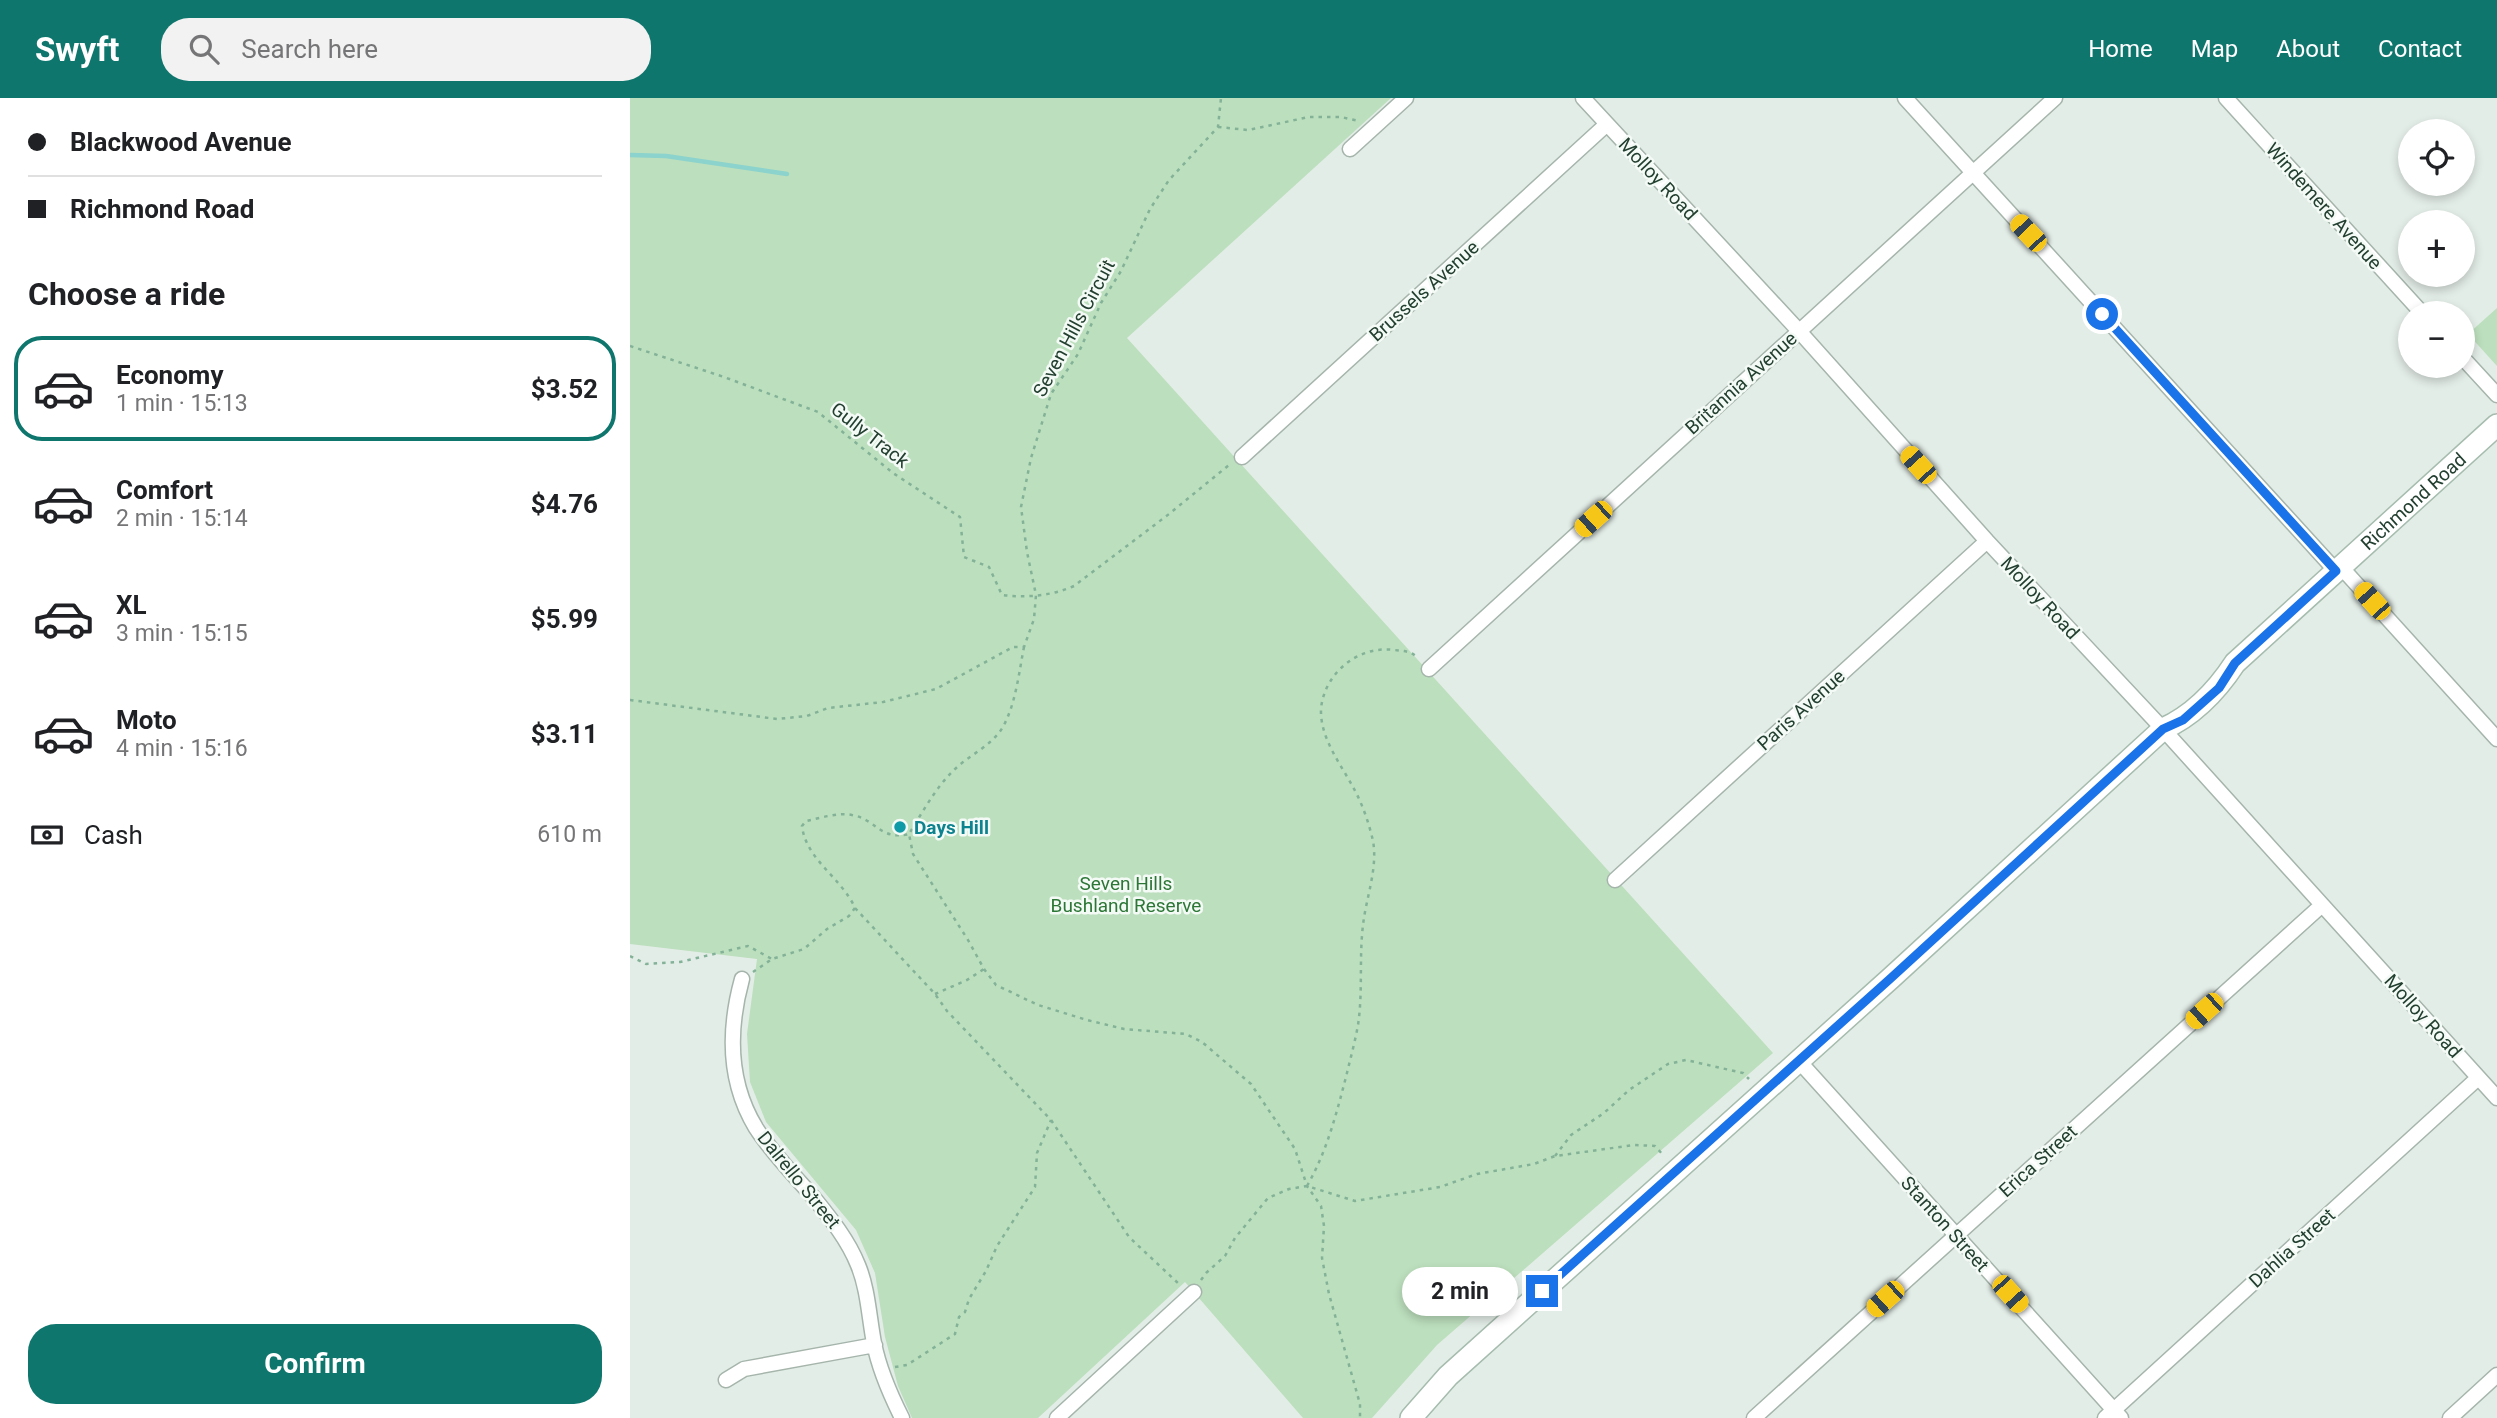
<!DOCTYPE html>
<html lang="en">
<head>
<meta charset="utf-8">
<style>
  :root { --surface:#fff; --page:#f2f2f2; --text:#202124; --muted:#757577; --line:#e0e0e0; --accent:#0f766e }
  body { margin:0; font-family:Roboto,sans-serif; background:var(--page); color:var(--text); height:100vh; display:flex; flex-direction:column; font-size:26px; white-space:nowrap }
  * { box-sizing:border-box; margin:0 }
  p { font-size:23px; color:var(--muted) }
  .icon { flex:none; width:38px; height:38px; fill:none; stroke:currentColor; stroke-width:2; stroke-linecap:round; stroke-linejoin:round }
  .map { position:relative; flex:1; overflow:hidden }
  .sheet { display:flex; flex-direction:column; background:var(--surface); width:630px }
  .sheet>* { flex:none }
  .hud { display:grid; align-content:center; height:154px; padding:0 28px; background:var(--surface) }
  .fabs { position:absolute; left:1768px; top:21px; display:grid; gap:14px }
  .fabs a { display:grid; place-items:center; width:77px; height:77px; border-radius:50%; background:var(--surface); box-shadow:0 4px 10px #0003; font-size:35px }
  .end { position:absolute; width:32px; height:32px; margin:-16px; border:9px solid #1a73e8; background:#fff; box-shadow:0 0 0 4px #fff }
  .from { border-radius:50% }
  .bubble { position:absolute; height:49px; border-radius:24px; background:var(--surface); box-shadow:0 4px 10px #0003; font-size:23px; font-weight:700; line-height:49px; text-align:center }
  .car { position:absolute; width:21px; height:42px; margin:-21px -10px; border-radius:9px; box-shadow:0 0 5px 2px #0007; background:linear-gradient(#f5c518 24%,#345 0 40%,#f5c518 0 76%,#345 0 86%,#f5c518 0) }
  .hud b { display:flex; align-items:center; gap:24px; height:66px; font-size:26px }
  .hud b+b { border-top:2px solid var(--line) }
  .hud i { width:18px; height:18px; background:var(--text) }
  ul { padding:0; list-style:none }
  li { display:flex; align-items:center; gap:21px; height:105px; margin:0 14px 10px; padding:0 14px; border:4px solid transparent; border-radius:28px }
  li div { flex:1 }
  li b { display:block; font-size:26px }
  li em { font-style:normal; font-weight:700 }
  li.selected { border-color:var(--accent) }
  li>.icon { width:63px; height:63px; stroke-width:1.5 }
  h2 { padding:0 28px; font-size:32px; line-height:84px }
  .pay { display:flex; align-items:center; gap:18px; height:77px; padding:0 28px; font-size:26px }
  .pay p { margin-inline-start:auto }
  .button { display:flex; gap:14px; margin-top:auto; padding:14px 28px }
  .button a { flex:1; height:80px; border-radius:28px; background:var(--accent); color:#fff; font-size:28px; font-weight:700; line-height:80px; text-align:center }
  header { display:flex; align-items:center; gap:42px; box-sizing:border-box; height:98px; padding:0 35px; background:var(--accent); color:#fff }
  header strong { font-size:33px }
  nav { display:flex; gap:38px; margin-inline-start:auto; font-size:24px }
  .search { width:490px; height:63px; background:var(--page); display:flex; align-items:center; gap:18px; box-sizing:border-box; padding:0 24px; border-radius:28px; color:var(--muted); font-size:26px }
  main { display:flex; flex:1; min-height:0 }
  .map>svg:first-child { display:block }
  .green { fill:#bcdfbd }
  .lines { fill:none; stroke-linecap:round; stroke-linejoin:round }
  .stream { stroke:#8bd3cc; stroke-width:4.5 }
  .minor-casing { stroke:#a5b5ac; stroke-width:17 }
  .secondary-casing { stroke:#a5bcae; stroke-width:24 }
  .path { stroke:#83b298; stroke-width:2.5; stroke-dasharray:3.5 5; stroke-linecap:butt }
  .minor { stroke:#fff; stroke-width:14 }
  .secondary { stroke:#fff; stroke-width:21 }
  .route { stroke:#1a73e8; stroke-width:9 }
  .culture-dot { fill:#0f9aa8; stroke:#f4faf6; stroke-width:2.5 }
  .labels { text-anchor:middle; dominant-baseline:central; stroke-width:5; stroke-linejoin:round; paint-order:stroke }
  .street-label { font-size:19px; fill:#223f30; stroke:#f4faf6 }
  .culture-label { font-size:19px; font-weight:bold; fill:#0d838f; stroke:#f4faf6; text-anchor:start }
  .park-label { font-size:19px; fill:#2c7736; stroke:#f4faf6 }
</style>
</head>
<body>
<header>
<strong>Swyft</strong>
<div class="search"><svg class="icon" aria-label="search" viewBox="0 0 24 24"><circle cx="10" cy="10" r="6"/><path d="M15 15l6 6"/></svg>Search here</div>
<nav><a>Home</a><a>Map</a><a>About</a><a>Contact</a></nav>
</header>
<main>
<section class="sheet">
<div class="hud">
<b><i class="from"></i>Blackwood Avenue</b>
<b><i></i>Richmond Road</b>
</div>
<h2>Choose a ride</h2>
<ul>
<li class="selected"><svg class="icon" aria-label="car" viewBox="0 0 24 24"><path d="M5 17H2v-5l4-1 3-4h7l3 4 3 1v5h-3M9 17h6M6 11h13"/><circle cx="7" cy="17" r="2"/><circle cx="17" cy="17" r="2"/></svg><div><b>Economy</b><p>1 min · 15:13</p></div><em>$3.52</em></li>
<li><svg class="icon" aria-label="car" viewBox="0 0 24 24"><path d="M5 17H2v-5l4-1 3-4h7l3 4 3 1v5h-3M9 17h6M6 11h13"/><circle cx="7" cy="17" r="2"/><circle cx="17" cy="17" r="2"/></svg><div><b>Comfort</b><p>2 min · 15:14</p></div><em>$4.76</em></li>
<li><svg class="icon" aria-label="car" viewBox="0 0 24 24"><path d="M5 17H2v-5l4-1 3-4h7l3 4 3 1v5h-3M9 17h6M6 11h13"/><circle cx="7" cy="17" r="2"/><circle cx="17" cy="17" r="2"/></svg><div><b>XL</b><p>3 min · 15:15</p></div><em>$5.99</em></li>
<li><svg class="icon" aria-label="car" viewBox="0 0 24 24"><path d="M5 17H2v-5l4-1 3-4h7l3 4 3 1v5h-3M9 17h6M6 11h13"/><circle cx="7" cy="17" r="2"/><circle cx="17" cy="17" r="2"/></svg><div><b>Moto</b><p>4 min · 15:16</p></div><em>$3.11</em></li>
</ul>
<div class="pay"><svg class="icon" aria-label="cash" viewBox="0 0 24 24"><path d="M3 7h18v10H3z"/><circle cx="12" cy="12" r="2"/></svg>Cash<p>610 m</p></div>
<div class="button"><a>Confirm</a></div>
</section>
<div class="map">
<svg width="1867" height="1320" viewBox="0 0 1867 1320">
  <rect width="100%" height="100%" fill="#e3ede7"/>
  <!-- green -->
  <path class="green" d="M0,0H761L497,240L1143,955L807,1247L742,1320H673L555,1184L408,1320H282L268,1288L255,1239L245,1175L226,1132L136,1024L120,984L117,936L127,861L0,846Z
    M1867,210V268L1838,236Z"/>
  <g class="lines">
    <!-- stream -->
    <path class="stream" d="M0,57L36,58L157,76"/>
    <!-- minor casing -->
    <g class="minor-casing">
      <path id="minor" d="M953,0L1169,233L1357,443L1533,631L1867,1000
        M1275,0L1706,473
        M1596,0L1792,215
        M720,51L776,0
        M1832,259L1867,297
        M612,359L977,26
        M1711,469L1867,641
        M799,571L1425,0
        M985,782L1357,443
        M112,881C98,932 98,984 126,1030C142,1055 165,1078 184,1100C201,1121 218,1142 228,1167C238,1191 239,1219 244,1245C249,1271 260,1296 272,1320
        M1168,962L1491,1320
        M96,1282L114,1271L245,1247
        M427,1320L564,1194
        M1124,1320L1692,807
        M1475,1320L1848,980
        M1820,1320L1867,1277"/>
    </g>
    <!-- secondary casing -->
    <g class="secondary-casing">
      <g id="secondary">
        <path id="s1" d="M781,1320L818,1278L1261,880L1533,631C1564,617 1586,594 1605,565L1867,327"/>
      </g>
    </g>
    <!-- path -->
    <path class="path" d="M588,29L618,32L679,19H711L729,23
      M0,248L94,279L188,314L263,375L330,419L334,459L359,469L372,497C397,500 421,498 444,488L539,416L599,367
      M394,549C389,574 386,604 374,627C363,648 338,657 322,674C305,691 292,715 279,736L283,756L338,842L354,871L366,887L408,907L457,922L494,931L556,936L572,944L621,986L665,1051L677,1088L691,1108L694,1128L692,1160L699,1196L730,1306V1320
      M0,602L147,621L177,618L198,610L253,604L306,591L383,549H394L404,521L406,497L397,454L391,409L401,360L421,296L448,256L471,205L491,173L520,111L539,82L588,29L591,0
      M225,810L305,896L317,913L421,1022L499,1139L549,1186
      M0,858L16,866L50,864L118,848L142,861
      M123,874L142,861L174,851L197,831L219,818L225,810C212,780 176,762 172,728L176,723C191,720 208,714 222,717C246,721 250,743 279,736
      M305,896L337,882L354,871
      M925,1058L941,1037L974,1015L999,992L1038,966L1056,962L1113,975L1119,981
      M677,1088C697,1053 706,1017 716,979C720,962 725,944 728,927C733,894 729,860 733,827C736,800 748,770 743,743C739,725 732,705 723,689C710,665 690,640 691,611C694,575 729,547 764,552C774,553 781,553 788,560
      M571,1182L576,1175L595,1158L605,1140L638,1100L659,1091L677,1088L725,1103L810,1089L847,1076L904,1066L925,1058L1004,1047L1025,1048L1034,1058
      M265,1269L277,1267L325,1236L329,1219L335,1214L339,1201L356,1173L367,1148L405,1089L407,1055L421,1022"/>
    <!-- minor -->
    <use href="#minor" class="minor"/>
    <!-- secondary -->
    <use href="#secondary" class="secondary"/>
  </g>
  <g class="lines">
    <!-- route -->
    <path class="route" d="M912,1193L1261,880L1533,631L1553,622L1589,590L1605,565L1706,473L1472,216"/>
  </g>
  <!-- markers -->
  <circle class="culture-dot" cx="270" cy="729" r="7"/>
  <g class="labels">
    <!-- street labels -->
    <g class="street-label">
      <text transform="translate(1028 81) rotate(47)">Molloy Road</text>
      <text transform="translate(1694 108) rotate(48)">Windemere Avenue</text>
      <text transform="translate(794 193) rotate(-42)">Brussels Avenue</text>
      <text transform="translate(444 230) rotate(-62)">Seven Hills Circuit</text>
      <text transform="translate(1111 285) rotate(-42)">Britannia Avenue</text>
      <text transform="translate(240 337) rotate(38)">Gully Track</text>
      <text stroke="none"><textPath href="#s1" startOffset="1360">Richmond Road</textPath></text>
      <text transform="translate(1410 500) rotate(47)">Molloy Road</text>
      <text transform="translate(1171 612) rotate(-42)">Paris Avenue</text>
      <text transform="translate(1793 918) rotate(48)">Molloy Road</text>
      <text transform="translate(1408 1063) rotate(-42)">Erica Street</text>
      <text transform="translate(169 1082) rotate(51)">Dalrello Street</text>
      <text transform="translate(1315 1126) rotate(48)">Stanton Street</text>
      <text transform="translate(1662 1150) rotate(-42)">Dahlia Street</text>
    </g>
    <!-- culture labels -->
    <g class="culture-label">
      <text x="284" y="729">Days Hill</text>
    </g>
    <!-- park labels -->
    <g class="park-label">
      <text x="496" y="785">Seven Hills<tspan x="496" dy="22">Bushland Reserve</tspan></text>
    </g>
  </g>
</svg>
<div class="fabs">
<a><svg class="icon" aria-label="locate" viewBox="0 0 24 24"><circle cx="12" cy="12" r="6"/><path d="M12 2v4M12 18v4M2 12h4M18 12h4"/></svg></a>
<a>+</a>
<a>−</a>
</div>
<i class="end from" style="left:1472px;top:216px"></i>
<i class="end" style="left:912px;top:1193px"></i>
<div class="bubble" style="left:772px;top:1169px;width:116px">2 min</div>
<i class="car" style="left:1398px;top:135px;rotate:317deg"></i>
<i class="car" style="left:1288px;top:367px;rotate:318deg"></i>
<i class="car" style="left:963px;top:421px;rotate:228deg"></i>
<i class="car" style="left:1742px;top:503px;rotate:318deg"></i>
<i class="car" style="left:1574px;top:913px;rotate:228deg"></i>
<i class="car" style="left:1380px;top:1196px;rotate:138deg"></i>
<i class="car" style="left:1255px;top:1201px;rotate:228deg"></i>
</div>
</main>
</body>
</html>
